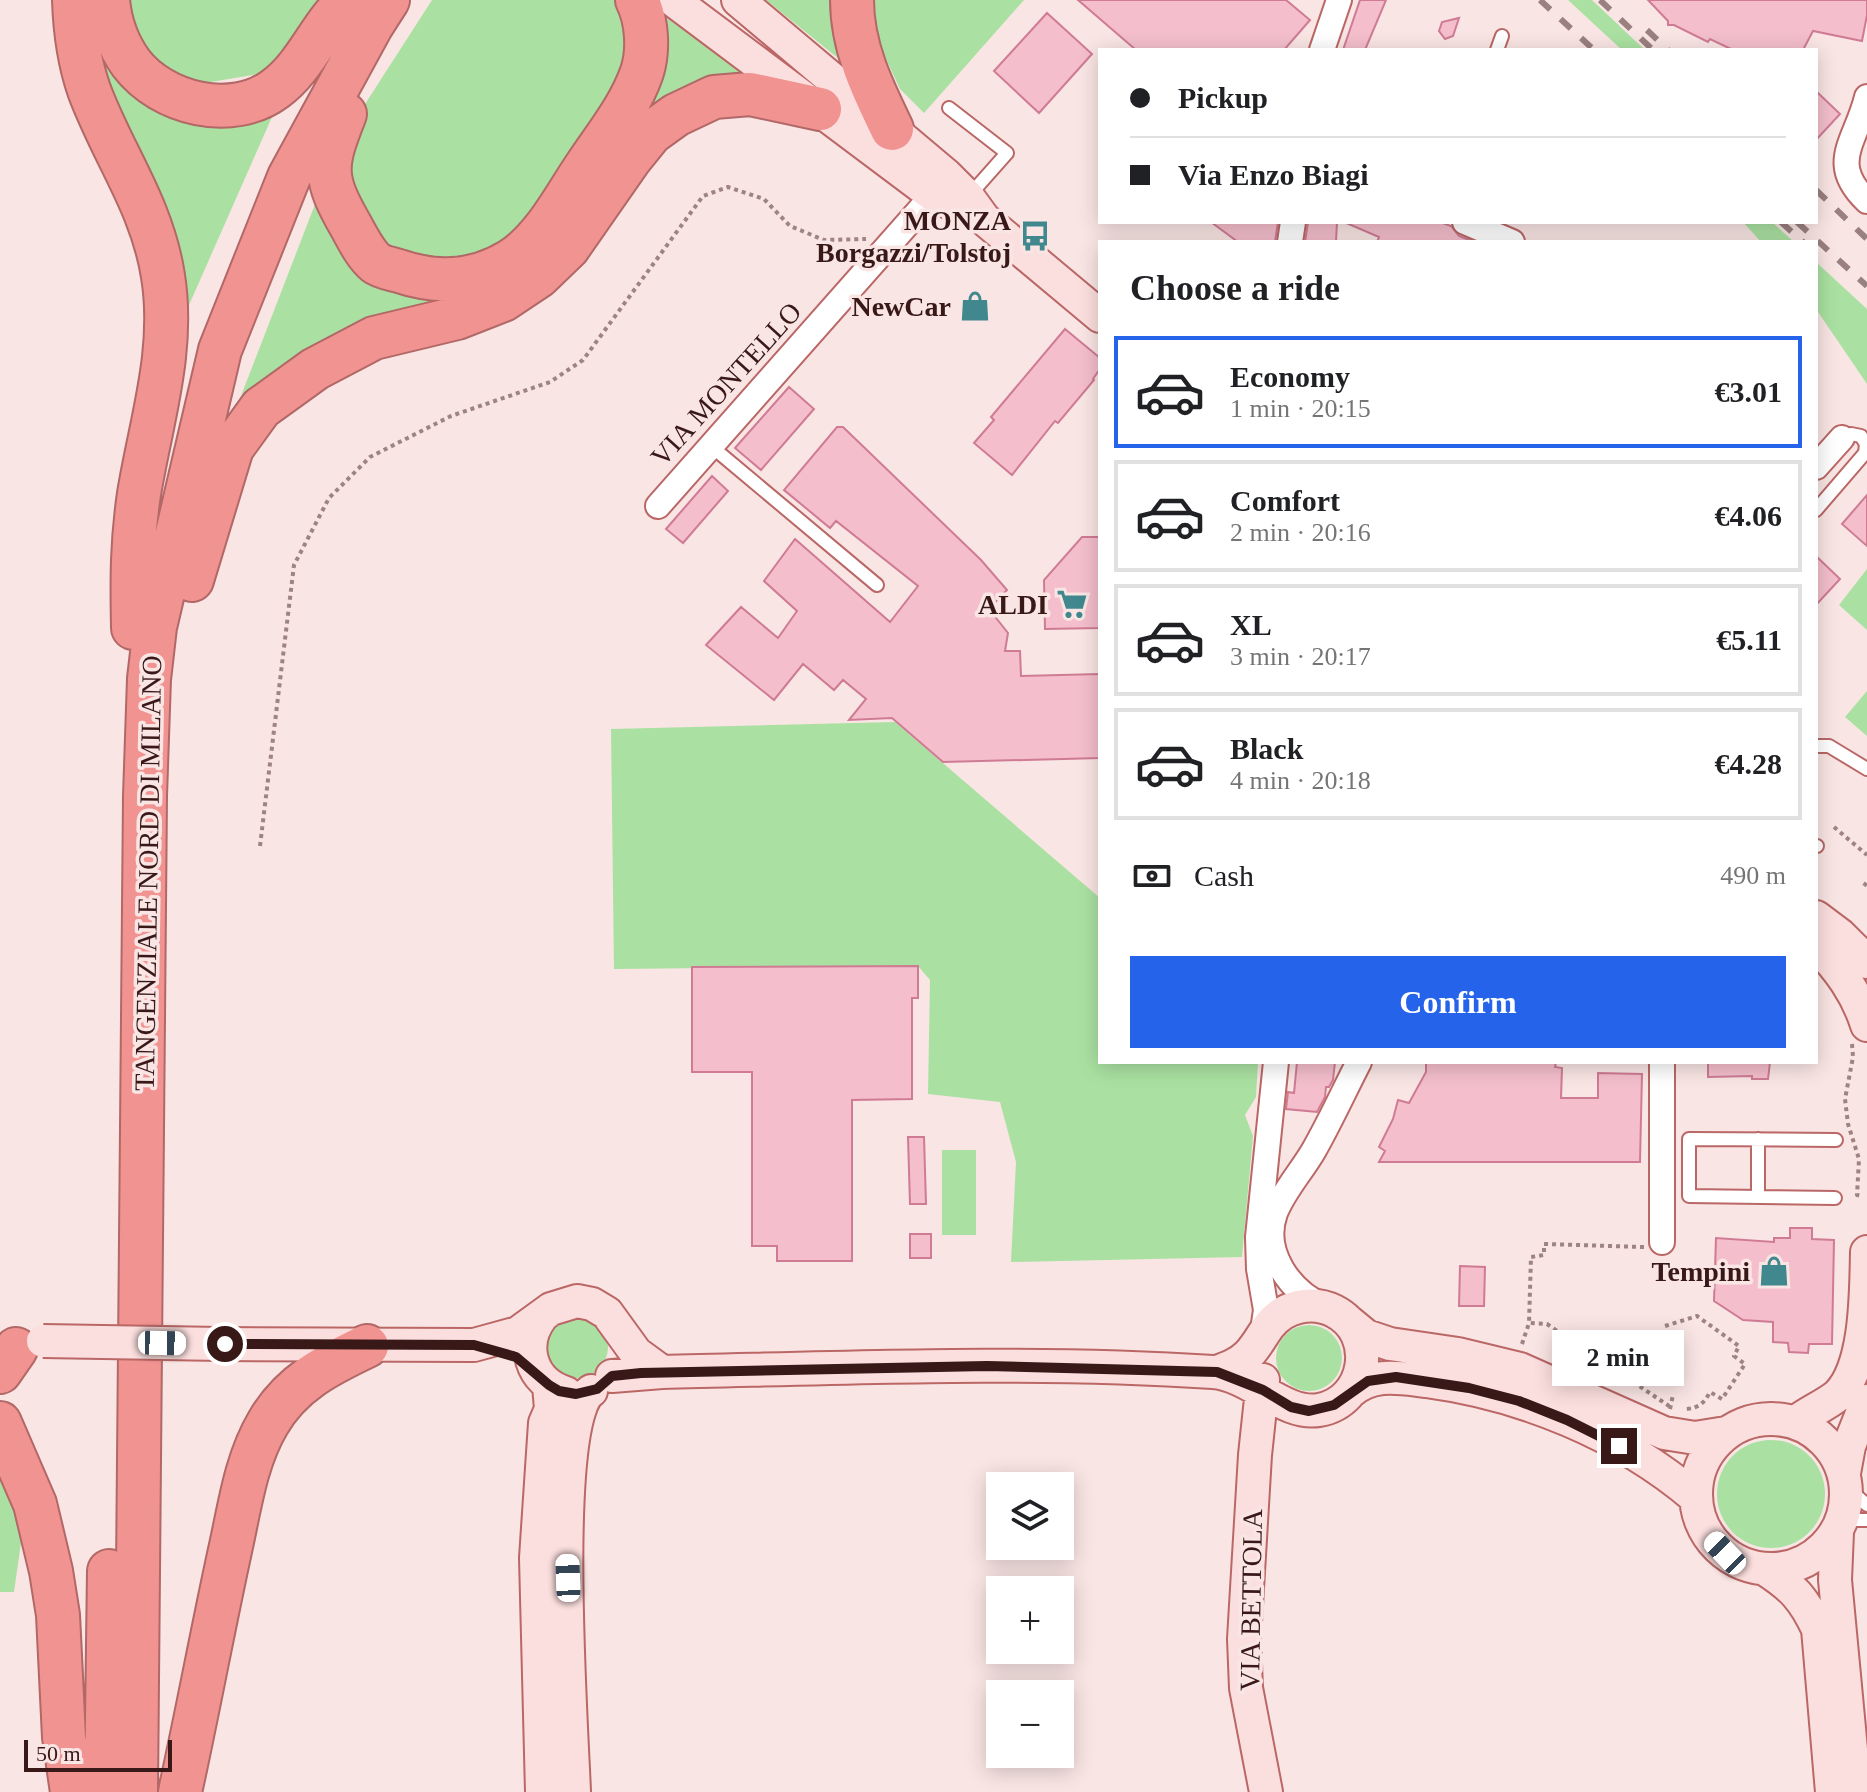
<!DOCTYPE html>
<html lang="en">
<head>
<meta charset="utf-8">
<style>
  :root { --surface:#fff; --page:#f2f2f2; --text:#202124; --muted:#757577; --line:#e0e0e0; --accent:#2563eb }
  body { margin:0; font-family:"Times New Roman",serif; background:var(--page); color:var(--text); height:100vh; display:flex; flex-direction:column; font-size:30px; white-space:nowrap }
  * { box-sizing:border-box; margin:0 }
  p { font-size:26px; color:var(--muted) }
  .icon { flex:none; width:44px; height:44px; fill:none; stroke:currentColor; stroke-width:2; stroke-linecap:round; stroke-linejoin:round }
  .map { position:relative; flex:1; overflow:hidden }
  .panel { position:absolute; left:1098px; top:240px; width:720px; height:824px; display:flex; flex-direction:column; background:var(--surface); border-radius:0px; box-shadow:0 4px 20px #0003 }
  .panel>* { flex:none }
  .top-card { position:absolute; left:1098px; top:48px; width:720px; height:176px; border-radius:0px; box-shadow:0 4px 20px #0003; display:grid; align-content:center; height:176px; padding:0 32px; background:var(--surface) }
  .controls { position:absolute; left:986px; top:1472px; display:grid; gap:16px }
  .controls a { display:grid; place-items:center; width:88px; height:88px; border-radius:0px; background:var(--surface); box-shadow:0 4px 20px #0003; font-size:40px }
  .scale { position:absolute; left:24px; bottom:20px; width:148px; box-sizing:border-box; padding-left:8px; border:4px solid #391818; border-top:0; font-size:22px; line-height:28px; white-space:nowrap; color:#391818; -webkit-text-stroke:6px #f9e5e4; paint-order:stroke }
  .end { position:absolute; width:36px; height:36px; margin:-18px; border:10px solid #391818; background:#fff; box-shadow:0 0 0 4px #fff }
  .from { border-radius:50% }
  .bubble { position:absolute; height:56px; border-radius:0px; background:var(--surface); box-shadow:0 4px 20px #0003; font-size:26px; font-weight:700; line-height:56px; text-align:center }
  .car { position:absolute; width:24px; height:48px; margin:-24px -12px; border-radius:10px; box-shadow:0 0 6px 2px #0007; background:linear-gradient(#fff 24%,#345 0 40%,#fff 0 76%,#345 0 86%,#fff 0) }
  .top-card b { display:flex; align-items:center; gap:28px; height:76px; font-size:30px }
  .top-card b+b { border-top:2px solid var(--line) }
  .top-card i { width:20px; height:20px; background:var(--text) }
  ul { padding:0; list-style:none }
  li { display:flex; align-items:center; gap:24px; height:112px; margin:0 16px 12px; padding:0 16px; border:4px solid var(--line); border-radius:0px }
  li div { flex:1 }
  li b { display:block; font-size:30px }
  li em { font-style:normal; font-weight:700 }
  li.on { border-color:var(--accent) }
  li>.icon { width:72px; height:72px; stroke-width:1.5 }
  h2 { padding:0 32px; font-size:36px; line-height:96px }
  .pay { display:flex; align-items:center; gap:20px; height:88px; padding:0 32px; font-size:30px }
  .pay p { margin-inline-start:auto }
  .action { display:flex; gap:16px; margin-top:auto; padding:16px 32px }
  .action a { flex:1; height:92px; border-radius:0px; background:var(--accent); color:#fff; font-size:32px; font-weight:700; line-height:92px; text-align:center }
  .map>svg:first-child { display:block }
  .green { fill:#aae1a2 }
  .building { fill:#f4becc; stroke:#cf7b94; stroke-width:2 }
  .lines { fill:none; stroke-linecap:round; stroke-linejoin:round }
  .lane-casing { stroke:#ba6766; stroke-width:16 }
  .street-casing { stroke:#ba6766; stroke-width:28 }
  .secondary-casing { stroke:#ba6766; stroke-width:36 }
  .highway-casing { stroke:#b16867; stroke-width:46 }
  .path { stroke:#9e8383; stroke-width:4; stroke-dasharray:4 4; stroke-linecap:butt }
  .lane { stroke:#fff; stroke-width:12 }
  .street { stroke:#fff; stroke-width:24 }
  .secondary { stroke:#fbdfde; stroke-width:32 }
  .highway { stroke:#f19391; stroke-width:42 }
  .rail { stroke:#9a807f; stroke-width:6; stroke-dasharray:14 14; stroke-linecap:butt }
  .secondary-bridge-casing { stroke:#ba6766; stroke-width:36; stroke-linecap:butt }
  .secondary-bridge { stroke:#fbdfde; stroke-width:32 }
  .route { stroke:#391818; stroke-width:10 }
  .labels { text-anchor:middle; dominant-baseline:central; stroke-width:7; stroke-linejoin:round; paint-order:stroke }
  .poi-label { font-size:28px; font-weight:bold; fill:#391818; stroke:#f9e5e4; text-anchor:end }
  .street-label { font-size:28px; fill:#391818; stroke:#f9e5e4 }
</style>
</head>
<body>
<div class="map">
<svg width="1867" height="1792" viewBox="0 0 1867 1792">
  <rect width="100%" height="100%" fill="#f9e5e4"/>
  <!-- green -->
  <path class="green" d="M121,0H323L296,44L259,74L199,84L167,73L134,42Z
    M432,0H622L633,56L524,232L479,262L394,255L342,188L358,115Z
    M766,0H839L849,67Z
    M864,0H1024L924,113L900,89L878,42Z
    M1568,0H1592L1645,50H1622Z
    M657,11L757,83L704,91L544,261L229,427L319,194L367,272L538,249Z
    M84,34L133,87L279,101L178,330Z
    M1743,222H1772L1794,242H1761Z
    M1816,262L1867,309V384L1816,309Z
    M1867,569V630L1839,605Z
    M1867,691V736L1845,717Z
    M895,722L1100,898V1062H1258L1256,1097L1245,1115L1253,1136L1242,1257L1011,1262L1016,1162L1000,1102L928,1094L930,980L918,966L614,969L611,729Z
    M942,1150H976V1235H942Z
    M546 1347a31 31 0 1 1 62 0a31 31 0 1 1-62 0Z
    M1276 1358a33 33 0 1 1 66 0a33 33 0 1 1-66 0Z
    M1717 1494a54 54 0 1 1 108 0a54 54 0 1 1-108 0Z
    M0,1456L24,1522L14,1592H0Z"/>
  <!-- building -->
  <path class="building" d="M1078,0H1286L1310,20L1284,50H1136Z
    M1360,0H1386L1365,50H1343Z
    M1648,0H1867V15L1862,41L1813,31L1803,50H1733L1710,39L1708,42L1674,25H1668V21Z
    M1047,13L1092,54L1039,113L994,71Z
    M1459,18L1453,36L1445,39L1439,31L1442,22Z
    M1816,91L1840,114L1816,140Z
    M1211,222H1278L1275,242H1238Z
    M1308,222H1337L1336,242H1305Z
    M1344,222H1440L1451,226L1459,236L1474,242H1377L1379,237Z
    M1065,329L1100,358V369L1093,379L1094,380L1058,423L1055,421L1012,475L974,443L994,420L991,417Z
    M789,387L814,409L761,470L735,448Z
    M837,427H843L981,560L1007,590L989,609L1008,633L1005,651H1020L1021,676L1100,674V758L943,762L892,718L849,720L866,699L843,680L834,690L803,664L774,700L706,645L741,607L778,638L797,611L764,581L795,539L890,622L918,586L836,521L830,528L784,490Z
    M712,476L728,491L683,543L666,529Z
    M1867,495V546L1842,524Z
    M1082,537H1100V628L1045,629L1044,580Z
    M1816,556L1840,579L1816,605Z
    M918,966V998H912V1099L852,1100V1261H777V1246H752V1072H692V967Z
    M1297,1062H1335L1333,1080L1329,1087H1326L1325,1097L1317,1112L1286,1109L1288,1092L1294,1093Z
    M1426,1062H1556L1555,1067L1562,1068L1561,1098H1598V1073L1642,1074L1640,1162H1379L1385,1151L1379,1147L1393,1119L1398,1100L1409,1103L1426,1072Z
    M1708,1062H1770L1768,1079H1752V1076L1708,1077Z
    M908,1137H924L926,1204H910Z
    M1790,1228H1812V1239L1834,1240L1832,1344H1809L1808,1353L1789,1352L1788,1343L1773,1342V1322L1743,1320L1714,1301L1716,1238L1774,1242V1238H1790Z
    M910,1234H931V1258H910Z
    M1460,1266L1485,1267L1484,1306H1459Z"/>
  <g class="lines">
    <!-- lane casing -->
    <g class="lane-casing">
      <path id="lane" d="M1497,50L1502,36
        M949,108L1007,153L968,197
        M711,446L877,585
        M1816,510L1865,453L1866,444L1861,436L1851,434L1842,438
        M1816,746H1829L1867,769
        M1816,846H1817
        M1758,1197V1139
        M1835,1198L1689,1196V1139L1836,1140
        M1845,1486L1867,1505
        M1840,1525L1854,1520H1867"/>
    </g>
    <!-- street casing -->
    <g class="street-casing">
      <path id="street" d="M1322,50L1339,0
        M1867,97C1856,142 1827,163 1867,201
        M1465,222L1512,242
        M1290,242L1293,222
        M1816,467L1842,438
        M658,506L933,195
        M1662,1062V1242
        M1325,1307C1290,1292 1261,1252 1275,1213C1284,1190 1302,1171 1314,1150C1330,1122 1344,1091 1359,1062
        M1262,1338L1266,1310L1259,1269L1258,1237L1276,1062"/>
    </g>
    <!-- secondary casing -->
    <g class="secondary-casing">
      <path id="secondary" d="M673,0L933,195L978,216
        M738,0L946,175L968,197L984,219L1100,316
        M1816,917L1840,935L1867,962
        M1816,945C1839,969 1857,993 1867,1025
        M542,1316C520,1344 530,1382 566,1393
        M1349,1322L1366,1336L1390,1344L1458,1354L1520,1369L1664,1433L1695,1438L1726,1433
        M221,1344L474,1345L518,1333L551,1309L577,1301L592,1304L607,1313L636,1353L662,1372
        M612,1376L662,1372C845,1368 1030,1360 1213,1372C1251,1375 1284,1416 1319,1410C1367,1402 1379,1334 1334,1311C1312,1300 1284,1306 1269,1326C1262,1335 1257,1346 1248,1355C1239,1364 1228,1368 1217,1372
        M1263,1380L1255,1455L1244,1639L1246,1688L1266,1792
        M1350,1392C1373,1372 1399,1378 1426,1381C1523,1394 1621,1434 1695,1497
        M1696 1494a75 75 0 1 1 150 0a75 75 0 1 1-150 0Z
        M1796,1422C1809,1412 1826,1405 1838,1395C1867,1366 1866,1293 1867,1252
        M1844,1473L1849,1446L1867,1401
        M1837,1532L1835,1580L1855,1792
        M1765,1569C1793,1587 1804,1599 1818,1629L1832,1792
        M542,1792L536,1558L545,1423L551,1409L549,1385
        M574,1792C572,1732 550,1418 591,1391"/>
    </g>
    <!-- highway casing -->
    <g class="highway-casing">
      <path id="highway" d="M74,0C75,31 79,61 89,90C113,155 152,205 163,276C175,351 151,421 139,494C132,541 132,580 133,628
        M108,0C110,22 118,45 131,63C162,104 232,121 275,89C309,64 320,23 350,0
        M852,0C852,47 872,88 892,129
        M345,114C324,167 323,178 352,228C358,239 366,255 376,263C381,267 392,269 399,271C437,284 475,282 510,261C544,240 564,198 586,166C606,136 630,107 642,72C649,50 647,20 637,0
        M192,580L232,448L261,408L315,369L374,338L457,318L503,300L539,276L568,248L630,159L651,133L676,115L714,97L750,94L820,109
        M0,1372L16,1349
        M0,1423L35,1504L51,1571L58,1615L64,1737L72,1792
        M106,1792L109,1571
        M136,1792L145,796L149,679L155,627L220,350L289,177L372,25L388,0
        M180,1792C198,1710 213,1628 231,1546C240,1505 246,1460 268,1423C291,1383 327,1365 367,1346"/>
    </g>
    <!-- path -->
    <path class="path" d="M1834,827L1867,855
      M260,846L294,565L329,498L370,457L451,416L550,382L583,360L703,196L728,187L764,199L790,226L824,240L866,239
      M1864,886L1867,882
      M1852,1044L1853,1057L1845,1099L1848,1124L1859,1159L1857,1195L1861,1196
      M1644,1247L1544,1244V1255L1531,1257L1529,1323L1547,1324L1669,1406
      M1665,1326L1697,1316L1739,1346L1734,1356L1745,1364L1722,1399L1710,1392C1704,1403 1699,1408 1686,1409
      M1522,1344L1529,1323
      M1670,1409L1673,1395"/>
    <!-- lane -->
    <use href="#lane" class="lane"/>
    <!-- street -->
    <use href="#street" class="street"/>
    <!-- secondary -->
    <use href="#secondary" class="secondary"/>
    <!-- highway -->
    <use href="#highway" class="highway"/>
    <!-- rail -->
    <path class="rail" d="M1540,0L1594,50
      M1600,0L1653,50
      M1647,30L1668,50
      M1816,190L1867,239
      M1781,222L1803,242
      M1797,222L1867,286"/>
    <!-- secondary-bridge casing -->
    <g class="secondary-bridge-casing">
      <path id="secondary-bridge" d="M43,1341L221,1344"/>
    </g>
    <!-- secondary-bridge -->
    <use href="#secondary-bridge" class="secondary-bridge"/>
  </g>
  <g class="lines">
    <!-- route -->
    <path class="route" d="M225,1344L474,1345L516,1357L549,1385L559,1391L576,1394L597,1389L612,1376L641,1373L987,1366L1217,1372L1263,1390L1291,1407L1309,1411L1334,1405L1368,1381L1396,1377L1469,1388L1519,1401L1567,1420L1619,1446"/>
  </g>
  <!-- icons -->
  <defs>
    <g id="bus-bare" transform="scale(2.4)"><path d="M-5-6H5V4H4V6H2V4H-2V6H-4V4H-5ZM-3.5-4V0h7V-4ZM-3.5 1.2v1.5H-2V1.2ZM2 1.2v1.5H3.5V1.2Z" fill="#40888d" stroke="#f9e5e4" stroke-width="2.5" paint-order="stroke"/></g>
    <g id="shop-bare" transform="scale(2.4)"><path d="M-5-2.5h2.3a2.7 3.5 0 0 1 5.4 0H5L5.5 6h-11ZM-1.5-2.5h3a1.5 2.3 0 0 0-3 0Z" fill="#40888d" stroke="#f9e5e4" stroke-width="2.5" paint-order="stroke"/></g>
    <g id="supermarket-bare" transform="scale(2.4)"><path d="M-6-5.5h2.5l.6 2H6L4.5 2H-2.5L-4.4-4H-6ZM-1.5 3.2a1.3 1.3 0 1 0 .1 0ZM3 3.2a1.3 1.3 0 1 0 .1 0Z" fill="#40888d" stroke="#f9e5e4" stroke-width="2.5" paint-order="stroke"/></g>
  </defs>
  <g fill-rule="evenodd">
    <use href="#bus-bare" x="1035" y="236"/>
    <use href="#shop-bare" x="975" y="306"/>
    <use href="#supermarket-bare" x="1072" y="604"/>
    <use href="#shop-bare" x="1774" y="1271"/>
  </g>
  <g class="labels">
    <!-- poi labels -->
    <g class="poi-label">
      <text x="1011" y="220">MONZA<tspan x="1011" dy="32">Borgazzi/Tolstoj</tspan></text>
      <text x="951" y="306">NewCar</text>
      <text x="1048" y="604">ALDI</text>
      <text x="1750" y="1271">Tempini</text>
    </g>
    <!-- street labels -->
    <g class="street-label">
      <text transform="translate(726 384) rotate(-48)">VIA MONTELLO</text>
      <text transform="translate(148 873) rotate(-89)">TANGENZIALE NORD DI MILANO</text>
      <text transform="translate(1251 1600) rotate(-89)">VIA BETTOLA</text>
    </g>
  </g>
</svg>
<div class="controls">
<a><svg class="icon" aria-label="layers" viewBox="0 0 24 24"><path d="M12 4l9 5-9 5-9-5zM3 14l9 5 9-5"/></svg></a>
<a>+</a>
<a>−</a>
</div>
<div class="scale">50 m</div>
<i class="end from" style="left:225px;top:1344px"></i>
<i class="end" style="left:1619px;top:1446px"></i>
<div class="bubble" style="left:1552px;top:1330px;width:132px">2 min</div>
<i class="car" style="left:162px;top:1343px;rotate:91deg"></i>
<i class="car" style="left:1725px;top:1553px;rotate:316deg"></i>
<i class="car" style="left:568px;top:1578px;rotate:358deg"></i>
<div class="top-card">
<b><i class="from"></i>Pickup</b>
<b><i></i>Via Enzo Biagi</b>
</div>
<section class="panel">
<h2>Choose a ride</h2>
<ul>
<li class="on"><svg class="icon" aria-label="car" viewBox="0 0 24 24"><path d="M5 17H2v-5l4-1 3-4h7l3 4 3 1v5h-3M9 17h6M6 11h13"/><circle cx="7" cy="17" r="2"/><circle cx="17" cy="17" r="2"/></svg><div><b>Economy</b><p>1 min · 20:15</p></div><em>€3.01</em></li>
<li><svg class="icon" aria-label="car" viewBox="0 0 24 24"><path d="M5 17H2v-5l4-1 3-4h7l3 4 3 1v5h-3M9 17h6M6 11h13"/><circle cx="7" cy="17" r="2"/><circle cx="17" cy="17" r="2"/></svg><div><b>Comfort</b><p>2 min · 20:16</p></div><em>€4.06</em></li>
<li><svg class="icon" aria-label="car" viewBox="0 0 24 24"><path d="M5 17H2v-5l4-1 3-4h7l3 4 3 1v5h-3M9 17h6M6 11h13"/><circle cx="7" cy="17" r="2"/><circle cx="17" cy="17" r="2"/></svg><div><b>XL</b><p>3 min · 20:17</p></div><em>€5.11</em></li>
<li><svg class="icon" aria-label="car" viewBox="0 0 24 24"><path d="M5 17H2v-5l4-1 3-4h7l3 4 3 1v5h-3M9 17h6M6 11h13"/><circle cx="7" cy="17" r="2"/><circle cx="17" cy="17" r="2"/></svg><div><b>Black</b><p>4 min · 20:18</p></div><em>€4.28</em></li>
</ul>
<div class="pay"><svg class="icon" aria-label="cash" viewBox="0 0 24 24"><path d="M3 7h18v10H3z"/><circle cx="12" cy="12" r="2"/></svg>Cash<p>490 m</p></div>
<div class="action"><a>Confirm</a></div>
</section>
</div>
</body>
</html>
